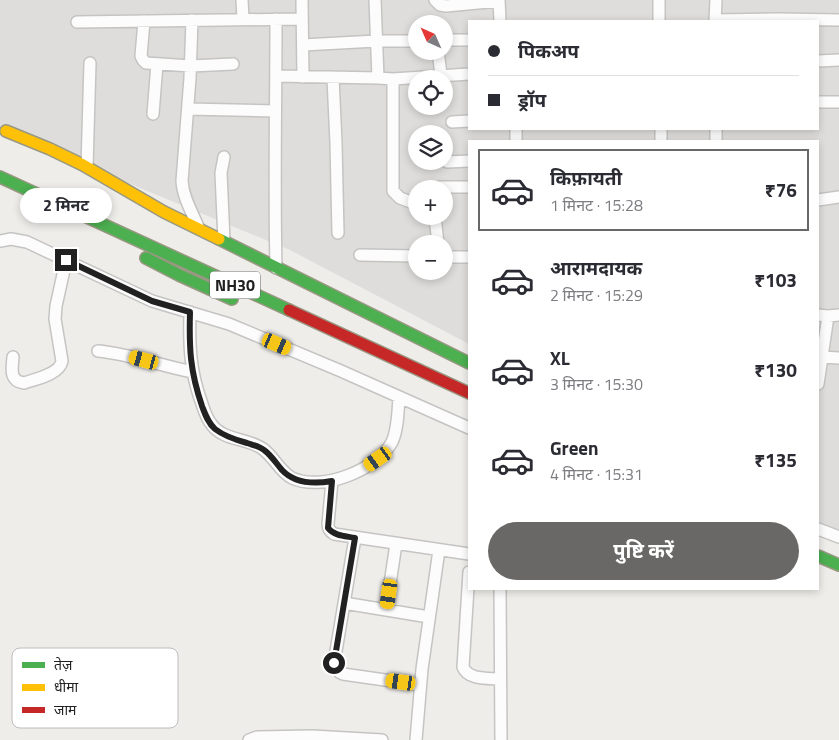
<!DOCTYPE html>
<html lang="hi">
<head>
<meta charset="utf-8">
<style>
  :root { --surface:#fff; --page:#f7f7f7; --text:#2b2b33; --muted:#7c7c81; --line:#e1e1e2; --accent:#696867 }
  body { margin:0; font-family:"Titillium Web","Noto Sans Devanagari",sans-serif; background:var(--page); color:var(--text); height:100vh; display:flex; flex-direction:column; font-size:19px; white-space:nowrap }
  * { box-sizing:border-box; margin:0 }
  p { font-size:16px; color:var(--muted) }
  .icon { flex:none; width:28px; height:28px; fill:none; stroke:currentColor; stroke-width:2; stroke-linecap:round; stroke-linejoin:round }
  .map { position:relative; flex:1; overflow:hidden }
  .panel { position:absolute; left:468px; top:140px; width:351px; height:450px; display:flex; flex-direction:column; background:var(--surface); border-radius:0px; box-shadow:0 2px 8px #0003 }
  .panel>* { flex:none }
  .guide { position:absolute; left:468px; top:20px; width:351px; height:110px; border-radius:0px; box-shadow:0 2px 8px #0003; display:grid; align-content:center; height:110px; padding:0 20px; background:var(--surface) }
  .needle { width:32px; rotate:315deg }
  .fabs { position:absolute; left:408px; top:15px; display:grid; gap:10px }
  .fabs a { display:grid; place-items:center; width:45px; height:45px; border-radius:50%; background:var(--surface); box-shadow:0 2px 8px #0003; font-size:25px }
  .end { position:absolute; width:22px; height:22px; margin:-11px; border:6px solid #212121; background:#fff; box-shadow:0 0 0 2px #fff }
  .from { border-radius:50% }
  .bubble { position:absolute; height:35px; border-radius:18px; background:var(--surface); box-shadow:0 2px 8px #0003; font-size:16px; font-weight:700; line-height:35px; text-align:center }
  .car { position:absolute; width:15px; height:30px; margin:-15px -8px; border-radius:6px; box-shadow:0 0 4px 1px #0007; background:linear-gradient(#f5c518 24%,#345 0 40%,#f5c518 0 76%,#345 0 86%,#f5c518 0) }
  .guide b { display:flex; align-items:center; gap:18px; height:48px; font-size:19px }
  .guide b+b { border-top:1px solid var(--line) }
  .guide i { width:12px; height:12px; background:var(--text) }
  ul { padding:9px 0 0; list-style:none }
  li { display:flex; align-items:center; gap:15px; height:82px; margin:0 10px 8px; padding:0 10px; border:2px solid transparent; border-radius:0px }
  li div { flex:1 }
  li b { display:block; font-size:19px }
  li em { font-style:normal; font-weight:700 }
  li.on { border-color:var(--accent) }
  li>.icon { width:45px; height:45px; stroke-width:1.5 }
  .button { display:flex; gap:10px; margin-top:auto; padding:10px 20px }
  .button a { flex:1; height:58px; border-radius:30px; background:var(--accent); color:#fff; font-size:20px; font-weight:700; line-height:58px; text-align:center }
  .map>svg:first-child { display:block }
  .residential { fill:#dedddb; fill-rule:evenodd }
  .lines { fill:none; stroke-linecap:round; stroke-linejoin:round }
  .street-casing { stroke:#c5c4c2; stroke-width:14 }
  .fast-casing { stroke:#989882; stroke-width:14 }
  .slow-casing { stroke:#989882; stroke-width:14 }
  .jam-casing { stroke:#989882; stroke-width:14 }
  .street { stroke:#fdfcfc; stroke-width:11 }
  .fast { stroke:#4caf50; stroke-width:11 }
  .slow { stroke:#ffc107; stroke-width:11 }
  .jam { stroke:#c62828; stroke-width:11 }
  .route { stroke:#212121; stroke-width:6 }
  .labels { text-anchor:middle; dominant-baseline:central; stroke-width:5; stroke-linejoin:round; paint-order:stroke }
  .shield { fill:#fff; stroke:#646464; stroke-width:1 }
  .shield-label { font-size:16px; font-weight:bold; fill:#212121 }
  .key { fill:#fff; stroke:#bcbcbc; stroke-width:1 }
  .key-label { font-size:14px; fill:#212121 }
</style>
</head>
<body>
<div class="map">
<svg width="839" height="740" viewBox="0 0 839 740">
  <rect width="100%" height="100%" fill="#efedea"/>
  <!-- residential -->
  <path class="residential" d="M0,0H839V537L818,525V141H469V344L290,250L0,130ZM469,21H818V129H469ZM416,24H444V51H416ZM416,79H444V106H416ZM416,134H444V161H416ZM416,189H444V216H416ZM416,244H444V271H416Z"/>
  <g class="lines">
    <!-- street casing -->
    <g class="street-casing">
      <path id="street" d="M242,0L243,19
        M302,0L303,77
        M375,0L378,78L393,79V191L400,198L416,204
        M435,0L440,5L446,6L499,1
        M499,0L500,21
        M659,0V21
        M276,19C276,102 274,185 276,268
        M192,20L190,78L182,181C183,198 193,214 199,229
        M715,20L778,19L839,20
        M144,21L141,56L143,60L146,63L191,66L233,64
        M715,21L716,0
        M77,22L302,19
        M444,40H469
        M303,45L376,41H416
        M438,51L441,75
        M818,61L839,60
        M276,76L378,78
        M333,78L336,143L338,233
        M393,79L469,74
        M818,102H839
        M188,109L275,111
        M153,114L157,64
        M452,122L469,121
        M516,129V141
        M661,129V141
        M716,129V141
        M447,162L469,161
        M87,167L90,63
        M436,189L440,187H469
        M818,200L839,197
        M435,216L438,244
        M0,241L11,239L27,242L152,301L229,324L341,371L469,428
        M224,241L221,173L224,157
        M360,255L416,256
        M444,257H469
        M190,312C189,344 190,371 201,401C204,410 206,418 212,425C224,441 248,438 263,449C274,457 280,472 292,478C322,492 377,470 392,442C398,429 398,411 399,397
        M818,315L828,316L839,315
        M98,351C131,354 161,366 193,372
        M13,357C12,369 9,381 24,383C36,379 60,374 62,361L55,319L56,306L66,261
        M822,357L839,358
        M818,384L828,316
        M332,481L328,524C328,529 330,531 334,534L469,554
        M818,529L839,537
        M355,538L334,663C335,669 338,672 343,674L420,685
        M469,572L463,667C468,680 488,678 500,679
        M500,589L501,740
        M344,603L429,617
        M386,610L396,544
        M249,740L257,737L312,736L382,740
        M416,740L422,669L439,550"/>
    </g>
    <!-- fast casing -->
    <g class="fast-casing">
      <path id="fast" d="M0,177L289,310
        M219,239L469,363
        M146,258L179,275L232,299
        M818,556L839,565"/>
    </g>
    <!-- slow casing -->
    <g class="slow-casing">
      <path id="slow" d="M6,131L50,149L83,165L164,212L219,239"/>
    </g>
    <!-- jam casing -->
    <g class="jam-casing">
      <path id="jam" d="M289,310L469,393"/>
    </g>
    <!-- street -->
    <use href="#street" class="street"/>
    <!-- fast -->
    <use href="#fast" class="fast"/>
    <!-- slow -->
    <use href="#slow" class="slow"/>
    <!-- jam -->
    <use href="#jam" class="jam"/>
  </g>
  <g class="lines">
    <!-- route -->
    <path class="route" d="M66,260L152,301L190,312C189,348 190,371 202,406C205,414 208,423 215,429C224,436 236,440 247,443C253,445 259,446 264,450C271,455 276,463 282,470C295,484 315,484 332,481L328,528C334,536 346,536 355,538L334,663"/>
  </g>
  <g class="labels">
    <!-- shield labels -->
    <rect class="shield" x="210" y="271.5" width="50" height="27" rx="4"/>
    <g class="shield-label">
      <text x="235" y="285">NH30</text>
    </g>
  </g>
  <!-- legend -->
  <rect x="12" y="648" width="166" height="80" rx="8" class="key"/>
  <rect x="22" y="662" width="23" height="6" fill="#4caf50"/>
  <rect x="22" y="684" width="23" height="7" fill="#ffc107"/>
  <rect x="22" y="707" width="23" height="6" fill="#c62828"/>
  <g class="key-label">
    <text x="54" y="670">तेज़</text>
    <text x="54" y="692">धीमा</text>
    <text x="54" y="715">जाम</text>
  </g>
</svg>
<div class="fabs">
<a><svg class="needle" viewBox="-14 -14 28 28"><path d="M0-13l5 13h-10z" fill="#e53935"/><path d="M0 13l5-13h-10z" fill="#7c7c81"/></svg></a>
<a><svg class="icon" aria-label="locate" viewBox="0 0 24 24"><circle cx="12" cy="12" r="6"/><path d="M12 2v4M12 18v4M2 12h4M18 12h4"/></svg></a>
<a><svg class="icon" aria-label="layers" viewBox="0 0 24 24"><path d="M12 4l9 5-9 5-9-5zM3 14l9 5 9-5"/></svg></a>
<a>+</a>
<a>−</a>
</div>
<i class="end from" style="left:334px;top:663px"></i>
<i class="end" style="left:66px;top:260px"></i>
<div class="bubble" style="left:20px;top:188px;width:92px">2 मिनट</div>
<i class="car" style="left:277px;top:344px;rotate:113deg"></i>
<i class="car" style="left:144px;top:360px;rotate:285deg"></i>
<i class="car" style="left:378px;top:459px;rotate:235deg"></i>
<i class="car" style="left:389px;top:594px;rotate:188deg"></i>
<i class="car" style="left:401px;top:682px;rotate:278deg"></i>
<div class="guide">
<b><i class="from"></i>पिकअप</b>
<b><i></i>ड्रॉप</b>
</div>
<section class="panel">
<ul>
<li class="on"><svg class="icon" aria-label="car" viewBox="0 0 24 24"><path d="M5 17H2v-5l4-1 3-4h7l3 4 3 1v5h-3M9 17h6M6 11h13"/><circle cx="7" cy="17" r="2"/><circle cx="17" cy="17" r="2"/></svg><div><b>किफ़ायती</b><p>1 मिनट · 15:28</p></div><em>₹76</em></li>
<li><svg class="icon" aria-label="car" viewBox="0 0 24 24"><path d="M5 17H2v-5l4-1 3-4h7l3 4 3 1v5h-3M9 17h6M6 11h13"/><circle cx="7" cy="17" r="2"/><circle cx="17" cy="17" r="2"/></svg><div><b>आरामदायक</b><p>2 मिनट · 15:29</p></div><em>₹103</em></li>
<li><svg class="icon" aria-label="car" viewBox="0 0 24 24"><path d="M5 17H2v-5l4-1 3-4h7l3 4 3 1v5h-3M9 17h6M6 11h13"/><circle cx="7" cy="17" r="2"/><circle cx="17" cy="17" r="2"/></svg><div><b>XL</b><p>3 मिनट · 15:30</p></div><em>₹130</em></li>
<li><svg class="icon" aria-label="car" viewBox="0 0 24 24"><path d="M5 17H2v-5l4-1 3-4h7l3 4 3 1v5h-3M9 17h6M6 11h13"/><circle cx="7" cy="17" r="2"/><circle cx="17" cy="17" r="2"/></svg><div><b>Green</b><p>4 मिनट · 15:31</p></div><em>₹135</em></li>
</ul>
<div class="button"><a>पुष्टि करें</a></div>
</section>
</div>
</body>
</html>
